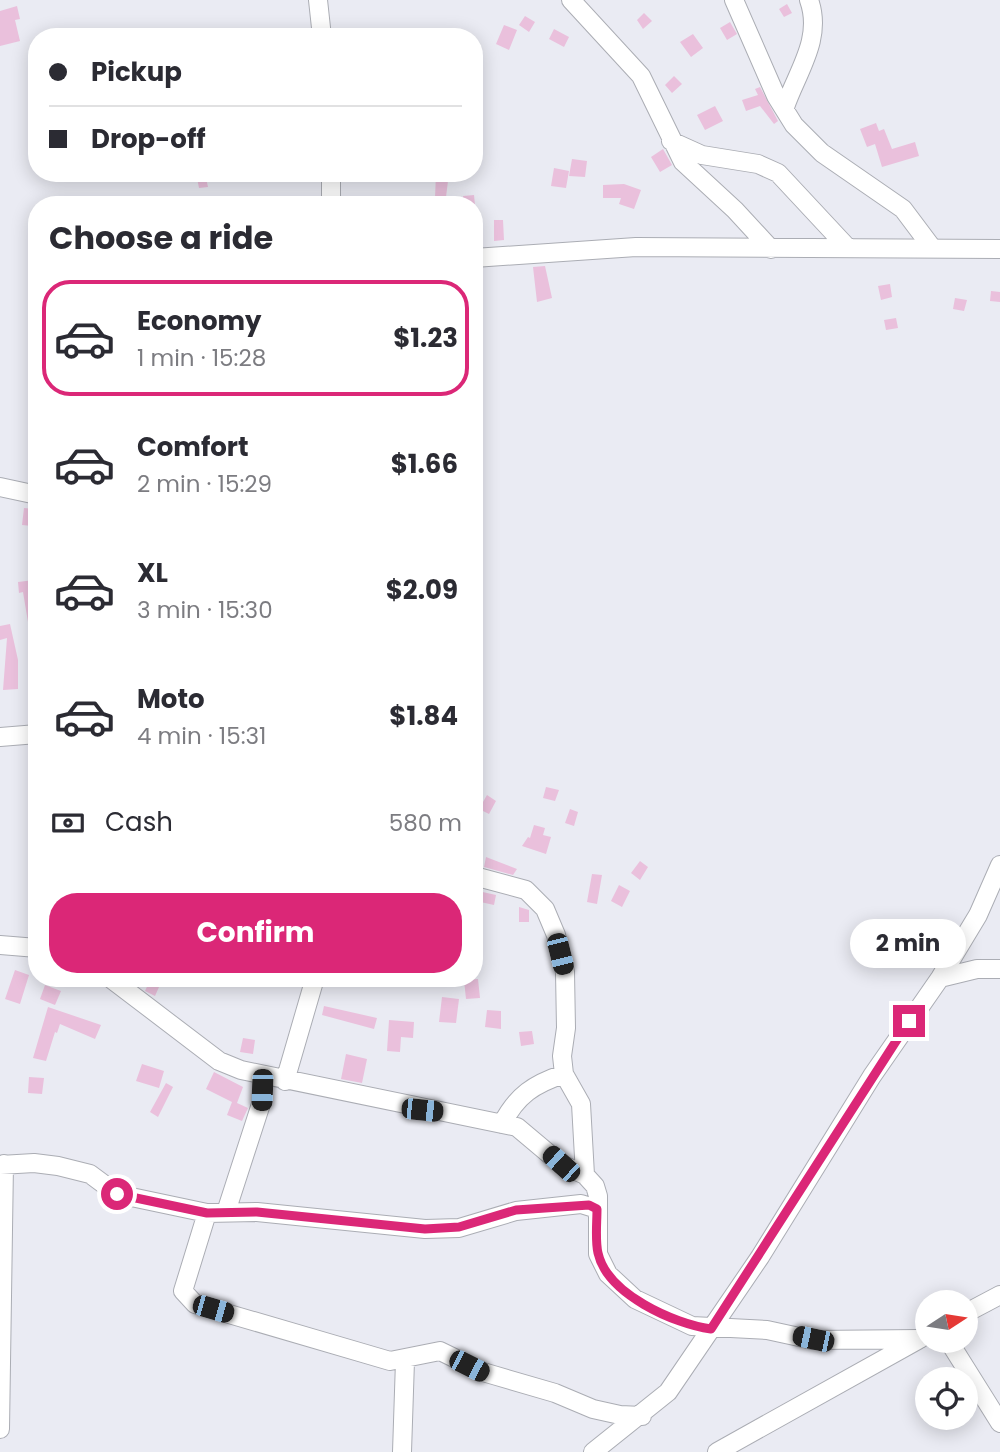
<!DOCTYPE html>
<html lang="en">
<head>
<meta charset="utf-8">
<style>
  :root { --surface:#fff; --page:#f2f2f3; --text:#2b2b33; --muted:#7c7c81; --line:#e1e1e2; --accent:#db2777 }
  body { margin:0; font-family:Poppins,sans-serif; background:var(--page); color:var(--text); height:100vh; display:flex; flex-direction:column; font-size:26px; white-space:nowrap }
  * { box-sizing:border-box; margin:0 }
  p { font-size:23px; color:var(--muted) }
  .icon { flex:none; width:38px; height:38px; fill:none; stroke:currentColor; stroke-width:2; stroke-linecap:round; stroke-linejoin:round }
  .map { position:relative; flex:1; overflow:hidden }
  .drawer { position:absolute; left:28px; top:196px; width:455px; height:791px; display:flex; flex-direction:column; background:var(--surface); border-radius:28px; box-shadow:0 4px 18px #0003 }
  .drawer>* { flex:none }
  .banner { position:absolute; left:28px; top:28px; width:455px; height:154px; border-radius:28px; box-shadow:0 4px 18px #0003; display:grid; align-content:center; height:154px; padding:0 21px; background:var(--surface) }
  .needle { width:46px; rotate:78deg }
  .fabs { position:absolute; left:915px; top:1290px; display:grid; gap:14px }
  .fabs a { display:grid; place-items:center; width:63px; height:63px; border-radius:50%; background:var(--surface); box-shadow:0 4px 18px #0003; font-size:35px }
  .end { position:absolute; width:32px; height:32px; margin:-16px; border:9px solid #db2777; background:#fff; box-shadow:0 0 0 4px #fff }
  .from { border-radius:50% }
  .bubble { position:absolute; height:49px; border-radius:24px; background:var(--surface); box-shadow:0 4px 18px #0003; font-size:23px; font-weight:700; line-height:49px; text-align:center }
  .car { position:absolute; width:21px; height:42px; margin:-21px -10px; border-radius:9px; box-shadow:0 0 5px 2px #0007; background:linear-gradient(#222 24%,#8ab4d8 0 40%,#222 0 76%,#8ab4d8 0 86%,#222 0) }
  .banner b { display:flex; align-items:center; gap:24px; height:66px; font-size:26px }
  .banner b+b { border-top:2px solid var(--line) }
  .banner i { width:18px; height:18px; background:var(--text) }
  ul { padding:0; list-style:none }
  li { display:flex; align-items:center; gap:21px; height:116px; margin:0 14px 10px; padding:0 7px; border:4px solid transparent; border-radius:28px }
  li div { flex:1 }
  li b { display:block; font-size:26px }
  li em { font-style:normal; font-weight:700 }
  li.selected { border-color:var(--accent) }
  li>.icon { width:63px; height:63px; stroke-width:1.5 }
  h2 { padding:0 21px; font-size:32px; line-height:84px }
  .pay { display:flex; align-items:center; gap:18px; height:77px; padding:0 21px; font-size:26px }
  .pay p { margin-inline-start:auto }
  .cta { display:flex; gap:14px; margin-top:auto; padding:14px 21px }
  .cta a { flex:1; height:80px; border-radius:28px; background:var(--accent); color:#fff; font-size:28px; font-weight:700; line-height:80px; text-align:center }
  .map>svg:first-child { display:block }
  .building { fill:#eac0dc }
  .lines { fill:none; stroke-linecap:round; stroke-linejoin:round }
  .minor-casing { stroke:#abadb4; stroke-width:20 }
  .minor { stroke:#fff; stroke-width:18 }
  .route { stroke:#db2777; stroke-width:9 }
</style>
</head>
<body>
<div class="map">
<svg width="1000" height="1452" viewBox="0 0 1000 1452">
  <rect width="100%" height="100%" fill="#eaebf3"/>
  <!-- building -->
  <path class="building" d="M787,4L792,13L784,17L779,9Z
    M17,6L20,19L15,20L20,41L0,46V11Z
    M644,13L652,21L643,29L637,20Z
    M525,16L535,22L529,32L519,25Z
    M730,22L737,34L727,40L720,28Z
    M504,25L517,30L509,50L496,44Z
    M554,29L569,37L564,47L549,39Z
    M693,34L703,48L691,57L680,42Z
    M674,76L682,84L672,93L665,85Z
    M760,87L778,121L774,124L760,106L746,111L742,100L758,95L755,89Z
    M715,106L723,121L705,130L697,115Z
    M876,123L879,131L884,129L892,149L915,142L919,156L882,167L875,144L867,147L860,129Z
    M663,149L672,165L660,172L651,157Z
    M572,159L587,161L585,177L569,176Z
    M554,168L569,171L566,188L551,186Z
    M196,173H205L208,187L199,188Z
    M436,173H449L446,197L435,198Z
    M624,184L641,190L634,209L619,204L621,198H603V185Z
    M474,195L475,205H464L463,196Z
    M494,220H503L504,240L494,241Z
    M545,266L552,298L537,302L533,267Z
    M890,284L892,297L881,300L878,286Z
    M991,291L1000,292V302L990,301Z
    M955,298L967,300L964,311L953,309Z
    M896,318L898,328L886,330L884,320Z
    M24,508L34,509L32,526L22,525Z
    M34,580L37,620L28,622L23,592L19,593L18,582Z
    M10,624L18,660V689L3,690L7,638L0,640V626Z
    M546,787L559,790L555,801L543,798Z
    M487,795L496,801L489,814L479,809Z
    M570,809L578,812L574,826L565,823Z
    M534,825L545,828L543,835L551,837L546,854L522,846L528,837L530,838Z
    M486,857L517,869L513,875L484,867Z
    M640,861L648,867L640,880L631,873Z
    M592,874L602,875L597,904L587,902Z
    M619,885L630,891L622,907L611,901Z
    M478,891L496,895L494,905L476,901Z
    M519,907L529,910V922H519Z
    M15,970L29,975L20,1004L5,999Z
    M151,978H163L155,996L145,991Z
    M478,979L480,998L466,999L464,980Z
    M45,985L61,991L55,1005L40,999Z
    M442,997L459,999L456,1023L439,1022Z
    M324,1006L377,1018L374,1029L322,1015Z
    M48,1007L101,1025L95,1039L60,1024L57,1033L55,1032L46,1061L33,1058Z
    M487,1010L501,1011V1029L485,1027Z
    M389,1020L414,1022L413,1038L401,1037L400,1052L387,1051Z
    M532,1031L534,1044L521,1046L519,1032Z
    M243,1038L255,1040L253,1054L240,1052Z
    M346,1054L367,1059L362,1083L341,1079Z
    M142,1064L164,1071L159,1088L136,1081Z
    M214,1072L243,1087L237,1103L248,1108L242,1121L227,1115L232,1102L206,1089Z
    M29,1077L44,1078L42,1094L28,1093Z
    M166,1083L173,1087L158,1117L150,1112Z"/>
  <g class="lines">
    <!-- minor casing -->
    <g class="minor-casing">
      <path id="minor" d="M318,0L322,37
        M571,0L641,76L683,162L735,210L771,249
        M734,0L776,96L794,125L822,153L903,209L933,249
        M785,107C797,72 823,39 809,0
        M671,141L702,155L758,164L778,173L847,247
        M331,173V205
        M474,258L636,247L1000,249
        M0,487L37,495
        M0,737L37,734
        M474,876L526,890L545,909L556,935L565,972L566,1028L562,1056L564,1074L581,1104L585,1175
        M0,945L37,948
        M110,978L219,1061L241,1070L517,1127L561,1164L585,1175L595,1186L598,1196V1254L608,1274L635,1299L692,1326L767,1330L813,1340L920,1339
        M940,978L977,969H1000
        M285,1081L315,978
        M502,1124C517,1095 534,1084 564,1074
        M0,1165L34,1163L58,1166L90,1174L117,1194L207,1213L257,1212L425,1229L459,1228L516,1211L581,1204L597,1209
        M226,1212L261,1104L263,1076
        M207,1213L183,1291L195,1304L390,1361L440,1351L483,1372L555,1393L593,1409L620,1415L642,1416
        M966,1313L1000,1295
        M948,1340L1000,1423
        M0,1429L4,1164
        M402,1452L405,1361
        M593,1452L668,1392L760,1257L872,1076L940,978L978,915L1000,865
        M717,1452L918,1340"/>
    </g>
    <!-- minor -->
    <use href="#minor" class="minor"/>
  </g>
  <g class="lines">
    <!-- route -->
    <path class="route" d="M117,1194L207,1213L257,1212L425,1229L459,1227L516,1210L589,1205L597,1209C597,1223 595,1240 598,1253C607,1294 674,1324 711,1329L909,1021"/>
  </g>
</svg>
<div class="fabs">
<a><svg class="needle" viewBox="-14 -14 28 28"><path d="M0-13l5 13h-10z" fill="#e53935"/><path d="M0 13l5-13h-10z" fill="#7c7c81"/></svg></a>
<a><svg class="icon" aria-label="locate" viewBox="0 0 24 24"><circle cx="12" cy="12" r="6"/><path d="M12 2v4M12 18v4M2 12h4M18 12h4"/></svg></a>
</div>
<i class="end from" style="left:117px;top:1194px"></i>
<i class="end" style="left:909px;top:1021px"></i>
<div class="bubble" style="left:850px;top:919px;width:116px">2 min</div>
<i class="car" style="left:560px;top:954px;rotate:166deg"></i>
<i class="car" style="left:262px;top:1090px;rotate:182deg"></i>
<i class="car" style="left:422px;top:1110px;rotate:96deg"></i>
<i class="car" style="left:561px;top:1164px;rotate:312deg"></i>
<i class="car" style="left:213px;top:1309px;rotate:106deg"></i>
<i class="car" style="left:813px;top:1339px;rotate:282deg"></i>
<i class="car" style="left:469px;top:1366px;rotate:117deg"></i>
<div class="banner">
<b><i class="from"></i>Pickup</b>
<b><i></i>Drop-off</b>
</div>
<section class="drawer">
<h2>Choose a ride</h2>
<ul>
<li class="selected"><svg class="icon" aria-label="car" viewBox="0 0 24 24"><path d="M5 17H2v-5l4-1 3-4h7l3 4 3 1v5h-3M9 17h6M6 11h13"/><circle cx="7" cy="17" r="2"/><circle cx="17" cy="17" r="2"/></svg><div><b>Economy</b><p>1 min · 15:28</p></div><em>$1.23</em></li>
<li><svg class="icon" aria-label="car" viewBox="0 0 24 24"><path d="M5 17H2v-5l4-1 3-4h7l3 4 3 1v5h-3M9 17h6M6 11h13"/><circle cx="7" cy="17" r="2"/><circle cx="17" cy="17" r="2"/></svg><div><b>Comfort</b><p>2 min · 15:29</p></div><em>$1.66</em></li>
<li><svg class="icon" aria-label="car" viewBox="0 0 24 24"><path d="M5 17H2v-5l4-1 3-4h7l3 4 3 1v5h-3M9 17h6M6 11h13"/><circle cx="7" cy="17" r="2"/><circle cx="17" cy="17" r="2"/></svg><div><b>XL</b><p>3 min · 15:30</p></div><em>$2.09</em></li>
<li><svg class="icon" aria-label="car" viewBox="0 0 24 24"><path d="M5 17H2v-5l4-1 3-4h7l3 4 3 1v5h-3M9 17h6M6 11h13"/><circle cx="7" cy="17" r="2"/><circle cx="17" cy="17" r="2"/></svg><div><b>Moto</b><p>4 min · 15:31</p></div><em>$1.84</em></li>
</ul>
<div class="pay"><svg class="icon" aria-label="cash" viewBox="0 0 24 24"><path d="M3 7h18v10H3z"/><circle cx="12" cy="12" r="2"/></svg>Cash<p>580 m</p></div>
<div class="cta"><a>Confirm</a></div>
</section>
</div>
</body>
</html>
